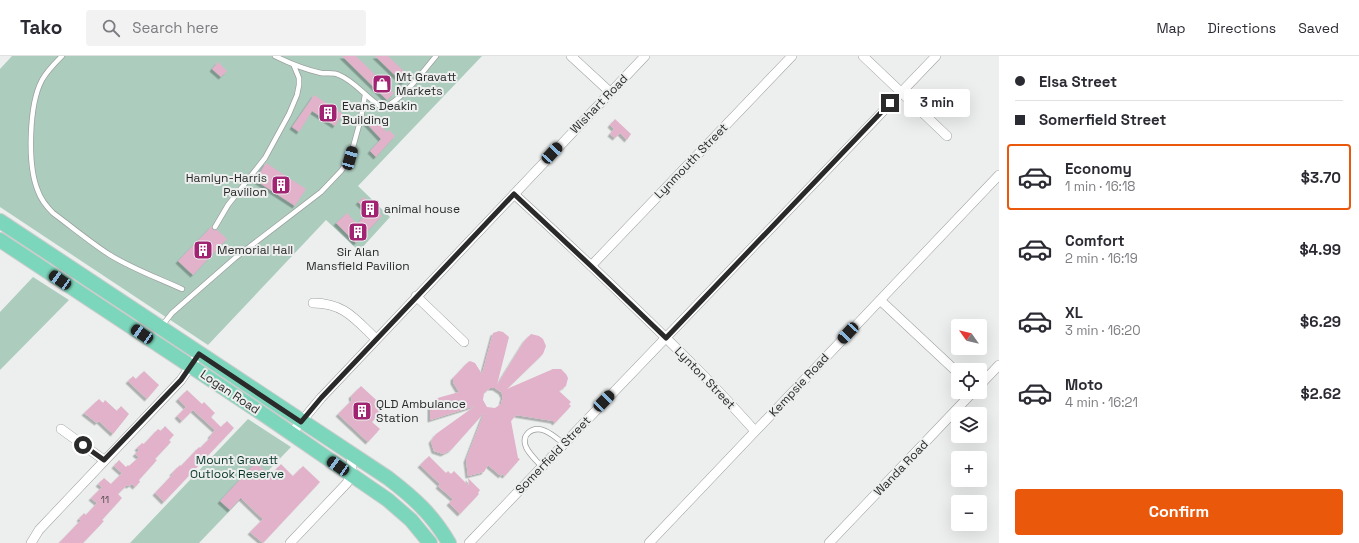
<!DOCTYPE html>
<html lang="en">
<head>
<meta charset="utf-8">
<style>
  :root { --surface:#fff; --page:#f2f2f3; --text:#2b2b33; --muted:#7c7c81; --line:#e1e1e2; --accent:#ea580c }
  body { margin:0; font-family:"Space Grotesk",sans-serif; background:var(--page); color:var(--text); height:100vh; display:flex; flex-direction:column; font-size:15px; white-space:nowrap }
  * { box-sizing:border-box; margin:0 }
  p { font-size:13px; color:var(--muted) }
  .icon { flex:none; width:22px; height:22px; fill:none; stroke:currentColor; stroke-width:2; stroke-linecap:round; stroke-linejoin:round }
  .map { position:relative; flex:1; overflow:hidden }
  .side { display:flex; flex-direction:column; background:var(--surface); width:360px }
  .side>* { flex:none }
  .guide { display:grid; align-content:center; height:88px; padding:0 16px; background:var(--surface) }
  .needle { width:26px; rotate:304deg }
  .controls { position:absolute; left:951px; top:263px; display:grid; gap:8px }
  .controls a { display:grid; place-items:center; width:36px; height:36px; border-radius:4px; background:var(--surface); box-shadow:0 4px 16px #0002; font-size:20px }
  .end { position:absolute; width:18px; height:18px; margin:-9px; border:5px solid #292a29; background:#fff; box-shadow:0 0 0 2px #fff }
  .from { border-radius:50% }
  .bubble { position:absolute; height:28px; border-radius:4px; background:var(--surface); box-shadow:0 4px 16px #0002; font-size:13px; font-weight:700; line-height:28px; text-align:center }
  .car { position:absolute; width:12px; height:24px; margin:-12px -6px; border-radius:5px; box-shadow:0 0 3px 1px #0007; background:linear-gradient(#222 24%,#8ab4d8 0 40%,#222 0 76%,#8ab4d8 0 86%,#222 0) }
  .guide b { display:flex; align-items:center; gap:14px; height:38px; font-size:15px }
  .guide b+b { border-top:1px solid var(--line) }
  .guide i { width:10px; height:10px; background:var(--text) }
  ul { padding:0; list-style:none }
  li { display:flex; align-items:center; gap:12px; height:66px; margin:0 8px 6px; padding:0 8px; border:2px solid transparent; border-radius:4px }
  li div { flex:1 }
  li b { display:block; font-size:15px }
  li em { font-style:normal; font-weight:700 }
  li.selected { border-color:var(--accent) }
  li>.icon { width:36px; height:36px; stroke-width:1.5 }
  .primary-button { display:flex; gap:8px; margin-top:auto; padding:8px 16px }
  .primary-button a { flex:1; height:46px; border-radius:4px; background:var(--accent); color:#fff; font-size:16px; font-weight:700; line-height:46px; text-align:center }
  header { display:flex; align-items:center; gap:24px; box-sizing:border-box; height:56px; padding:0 20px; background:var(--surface); border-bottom:1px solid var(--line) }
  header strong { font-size:19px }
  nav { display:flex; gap:22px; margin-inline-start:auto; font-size:14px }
  .search { width:280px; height:36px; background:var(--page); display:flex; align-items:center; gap:10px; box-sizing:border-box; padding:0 14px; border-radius:4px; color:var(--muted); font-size:15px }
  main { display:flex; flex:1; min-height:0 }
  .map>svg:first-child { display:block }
  .green { fill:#acccbe }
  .building { fill:#e1b2c9; fill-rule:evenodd; filter:url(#shadow) }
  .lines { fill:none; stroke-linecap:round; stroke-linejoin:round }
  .service-casing { stroke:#9ea1a0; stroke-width:6 }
  .minor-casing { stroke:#9ea1a0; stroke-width:10 }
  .primary-casing { stroke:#ccc; stroke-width:16 }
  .service { stroke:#fff; stroke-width:4.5 }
  .minor { stroke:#fff; stroke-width:9 }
  .primary { stroke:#7cd6bb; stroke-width:14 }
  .route { stroke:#292a29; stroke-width:5 }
  .labels { text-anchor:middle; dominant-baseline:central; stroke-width:4; stroke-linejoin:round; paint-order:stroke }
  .number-label { font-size:10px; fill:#574c51 }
  .poi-label { font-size:12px; fill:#292a29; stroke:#ecefee; text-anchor:start }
  .street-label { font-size:12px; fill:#292a29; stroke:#ecefee }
  .park-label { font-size:12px; fill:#083628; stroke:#ecefee }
</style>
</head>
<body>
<header>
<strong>Tako</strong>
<div class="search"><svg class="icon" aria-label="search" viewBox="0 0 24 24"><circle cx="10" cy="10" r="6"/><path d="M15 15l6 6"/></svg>Search here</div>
<nav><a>Map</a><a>Directions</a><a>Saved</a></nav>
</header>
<main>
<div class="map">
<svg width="999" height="487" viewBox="0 0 999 487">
  <defs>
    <filter id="shadow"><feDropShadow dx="-2.5" dy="2.5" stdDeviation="0" flood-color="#0004"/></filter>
  </defs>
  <rect width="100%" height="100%" fill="#ecefee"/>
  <!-- green -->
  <path class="green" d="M12,0H482L358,130L390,161L359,195L326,164L208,289L0,151V13Z
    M33,221L69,244L0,314V256Z
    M248,363L291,391L199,487H130Z"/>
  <!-- building -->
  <path class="building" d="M342,0H356L394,37L387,44Z
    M375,0H388L410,21L403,27Z
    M218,6L227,15L221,21L212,13Z
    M314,39L343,58L335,70L312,55L299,76L292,71Z
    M373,62L387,76L389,74L395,80L376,101L370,95L381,83L366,67Z
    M615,63L631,78L627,84L620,77L615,82L610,78L614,73L610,69Z
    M266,107L306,133L295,150L255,124Z
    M364,141L382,160L356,187L336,167L347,157L357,168L368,156L358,146Z
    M212,170L213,174H217L227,183L193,219L178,205Z
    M499,275L503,276L509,281L497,329L525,284L531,278L539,280L543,283L546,290L543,298L507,333L553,313H561L566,318L568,322L566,330L559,335L571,346L569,348L571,350L555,367L553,365L516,359L511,365L518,402L520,403L505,420L502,418L501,420L488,409L484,416L468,420L466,404L484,357L451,394L443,398L434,395L431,385L436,378L475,350L430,364V352L431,348L435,345L434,343L459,336L453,326V322L468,306L470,305L475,307L482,318L493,277ZM490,332H495L501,336L503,340L501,348L495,352L487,351L483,344L484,337Z
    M144,315L159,329L147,343L128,325L133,320L136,323Z
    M361,330L385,352L372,366L380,373L368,386L338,358L352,344L351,340Z
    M187,334L202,348L204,346L215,357L211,361L221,371L227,365L234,372L164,446L155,437L173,418L172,417L180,409L181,410L199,391L200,392L211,381L210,380L215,374L193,354L182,365L177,360L186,351L178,343Z
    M99,343L103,347L105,344L117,355L121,350L129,358L113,378L99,365L97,367L84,357Z
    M165,370L174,379L169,384L171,386L155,403L157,404L139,424L140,426L135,431L132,428L129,430L127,429L118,438L122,442L102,464L104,465L83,487H59L81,464L79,463L84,457L86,459L97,447L91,442L102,431L98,428L104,422L111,428L122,417L114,410L119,404L126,411L128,409L129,410L139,401L135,398L139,394L137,392L142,387L144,388L158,373L161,375Z
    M429,400L446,417L448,415L451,418L454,415L469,430L468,422L480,434L478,437L479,438L460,458L449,447L453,443L438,430L440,428L420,409Z
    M256,406L270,420L281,408L293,420L303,410L320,426L263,487L250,476L263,463L241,442L230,454L220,445Z"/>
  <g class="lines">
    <!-- service casing -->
    <g class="service-casing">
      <path id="service" d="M62,0C55,7 47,15 42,24C29,48 27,109 38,135C41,144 47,151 53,157C72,171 91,187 110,199C133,213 158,222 182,233
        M275,0C291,8 303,13 321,17C326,18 334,16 339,19C355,25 367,43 383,52C403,43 422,17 436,0
        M215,171L228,149L265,102L289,58L297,39L299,29V22L294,10
        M161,271L172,257L235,202L321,136L341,115L350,102L361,62L365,39
        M542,411C537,405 529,398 526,391C524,386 524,381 528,377C540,366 555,381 564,388"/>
    </g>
    <!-- minor casing -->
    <g class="minor-casing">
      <path id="minor" d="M571,0L610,36
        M863,0L947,80
        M514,138C577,196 639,254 699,315C718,334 737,355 755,375
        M591,210L792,0
        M416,240L464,286
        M880,244L958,317
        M313,247C344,247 355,263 376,283
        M980,329L999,309
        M61,373L104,404
        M291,378L321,342L645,0
        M31,487L39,474L181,324L199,298
        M290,487L347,427L352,414L351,399
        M469,487L936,0
        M649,487L999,119
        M829,487L973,336"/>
    </g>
    <!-- primary casing -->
    <g class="primary-casing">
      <path id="primary" d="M0,165L388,422C414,442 432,458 449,487
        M0,184L266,360L388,444L411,464L430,487"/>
    </g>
    <!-- service -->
    <use href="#service" class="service"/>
    <!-- minor -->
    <use href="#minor" class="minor"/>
    <!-- primary -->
    <use href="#primary" class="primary"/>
  </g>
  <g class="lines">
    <!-- route -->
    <path class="route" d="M83,389L104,404L181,324L199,298L301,366L321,342L514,138L591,210L666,282L890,47"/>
  </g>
  <!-- icons -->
  <defs>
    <g id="shop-square" transform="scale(1)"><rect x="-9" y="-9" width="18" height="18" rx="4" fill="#a32373" stroke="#ecefee"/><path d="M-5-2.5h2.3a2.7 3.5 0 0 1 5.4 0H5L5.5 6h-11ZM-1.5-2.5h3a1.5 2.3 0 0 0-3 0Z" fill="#fff"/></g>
    <g id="building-square" transform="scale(1)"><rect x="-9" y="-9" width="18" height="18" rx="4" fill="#a32373" stroke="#ecefee"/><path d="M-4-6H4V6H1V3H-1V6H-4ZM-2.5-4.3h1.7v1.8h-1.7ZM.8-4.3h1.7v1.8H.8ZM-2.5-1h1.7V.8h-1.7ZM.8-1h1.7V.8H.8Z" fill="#fff"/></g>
  </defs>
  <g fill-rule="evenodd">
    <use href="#shop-square" x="382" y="28"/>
    <use href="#building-square" x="328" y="57"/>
    <use href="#building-square" x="281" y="129"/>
    <use href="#building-square" x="370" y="153"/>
    <use href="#building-square" x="358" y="176"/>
    <use href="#building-square" x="203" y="194"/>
    <use href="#building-square" x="362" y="355"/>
  </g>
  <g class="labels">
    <!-- number labels -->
    <g class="number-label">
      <text x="105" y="443">11</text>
    </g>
    <!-- poi labels -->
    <g class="poi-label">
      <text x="396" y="21">Mt Gravatt<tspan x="396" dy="14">Markets</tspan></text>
      <text x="342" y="50">Evans Deakin<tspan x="342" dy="14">Building</tspan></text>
      <text x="267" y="122" text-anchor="end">Hamlyn-Harris<tspan x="267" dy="14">Pavilion</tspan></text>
      <text x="384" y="153">animal house</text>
      <text x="217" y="194">Memorial Hall</text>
      <text x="358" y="196" text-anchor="middle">Sir Alan<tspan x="358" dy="14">Mansfield Pavilion</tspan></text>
      <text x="376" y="348">QLD Ambulance<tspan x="376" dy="14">Station</tspan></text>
    </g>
    <!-- street labels -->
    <g class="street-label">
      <text transform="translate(599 48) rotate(-46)">Wishart Road</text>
      <text transform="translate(691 105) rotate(-46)">Lynmouth Street</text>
      <text transform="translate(705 322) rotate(46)">Lynton Street</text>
      <text transform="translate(799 329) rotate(-47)">Kempsie Road</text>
      <text transform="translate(230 336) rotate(34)">Logan Road</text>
      <text transform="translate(553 399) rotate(-46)">Somerfield Street</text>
      <text transform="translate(901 412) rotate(-46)">Wanda Road</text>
    </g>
    <!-- park labels -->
    <g class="park-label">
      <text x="237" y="404">Mount Gravatt<tspan x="237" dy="14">Outlook Reserve</tspan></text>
    </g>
  </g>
</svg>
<div class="controls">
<a><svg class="needle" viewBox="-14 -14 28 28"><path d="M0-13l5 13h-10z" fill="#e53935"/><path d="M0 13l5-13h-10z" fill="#7c7c81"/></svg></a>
<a><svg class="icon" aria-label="locate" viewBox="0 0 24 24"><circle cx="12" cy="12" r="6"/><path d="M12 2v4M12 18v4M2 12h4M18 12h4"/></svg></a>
<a><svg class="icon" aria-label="layers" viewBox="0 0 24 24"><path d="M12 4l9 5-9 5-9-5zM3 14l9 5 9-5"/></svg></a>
<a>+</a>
<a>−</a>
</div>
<i class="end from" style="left:83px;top:389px"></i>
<i class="end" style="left:890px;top:47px"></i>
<div class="bubble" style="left:904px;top:33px;width:66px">3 min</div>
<i class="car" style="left:552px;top:97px;rotate:43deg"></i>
<i class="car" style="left:350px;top:102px;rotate:16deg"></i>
<i class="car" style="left:60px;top:224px;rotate:304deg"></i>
<i class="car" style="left:848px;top:277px;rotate:223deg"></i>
<i class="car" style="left:142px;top:278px;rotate:304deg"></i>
<i class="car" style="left:604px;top:345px;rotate:44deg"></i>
<i class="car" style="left:338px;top:410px;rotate:305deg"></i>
</div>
<section class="side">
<div class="guide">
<b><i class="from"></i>Elsa Street</b>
<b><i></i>Somerfield Street</b>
</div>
<ul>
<li class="selected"><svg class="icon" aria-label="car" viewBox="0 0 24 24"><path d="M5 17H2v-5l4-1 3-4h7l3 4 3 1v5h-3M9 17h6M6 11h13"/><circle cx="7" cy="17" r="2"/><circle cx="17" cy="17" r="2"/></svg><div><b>Economy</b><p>1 min · 16:18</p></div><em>$3.70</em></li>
<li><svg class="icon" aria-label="car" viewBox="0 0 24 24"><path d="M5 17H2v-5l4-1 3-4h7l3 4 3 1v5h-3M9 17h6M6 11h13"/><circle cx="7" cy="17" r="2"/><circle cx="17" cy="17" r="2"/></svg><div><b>Comfort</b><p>2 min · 16:19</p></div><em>$4.99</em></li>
<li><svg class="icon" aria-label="car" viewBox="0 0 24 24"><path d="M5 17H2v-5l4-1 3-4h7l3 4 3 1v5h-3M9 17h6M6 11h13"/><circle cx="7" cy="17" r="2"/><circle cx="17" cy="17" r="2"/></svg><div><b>XL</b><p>3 min · 16:20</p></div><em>$6.29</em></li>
<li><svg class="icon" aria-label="car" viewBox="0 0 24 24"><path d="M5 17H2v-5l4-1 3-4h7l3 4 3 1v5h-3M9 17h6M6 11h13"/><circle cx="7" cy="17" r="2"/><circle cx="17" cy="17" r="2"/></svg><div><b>Moto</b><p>4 min · 16:21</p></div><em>$2.62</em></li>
</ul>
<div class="primary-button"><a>Confirm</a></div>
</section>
</main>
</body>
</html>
